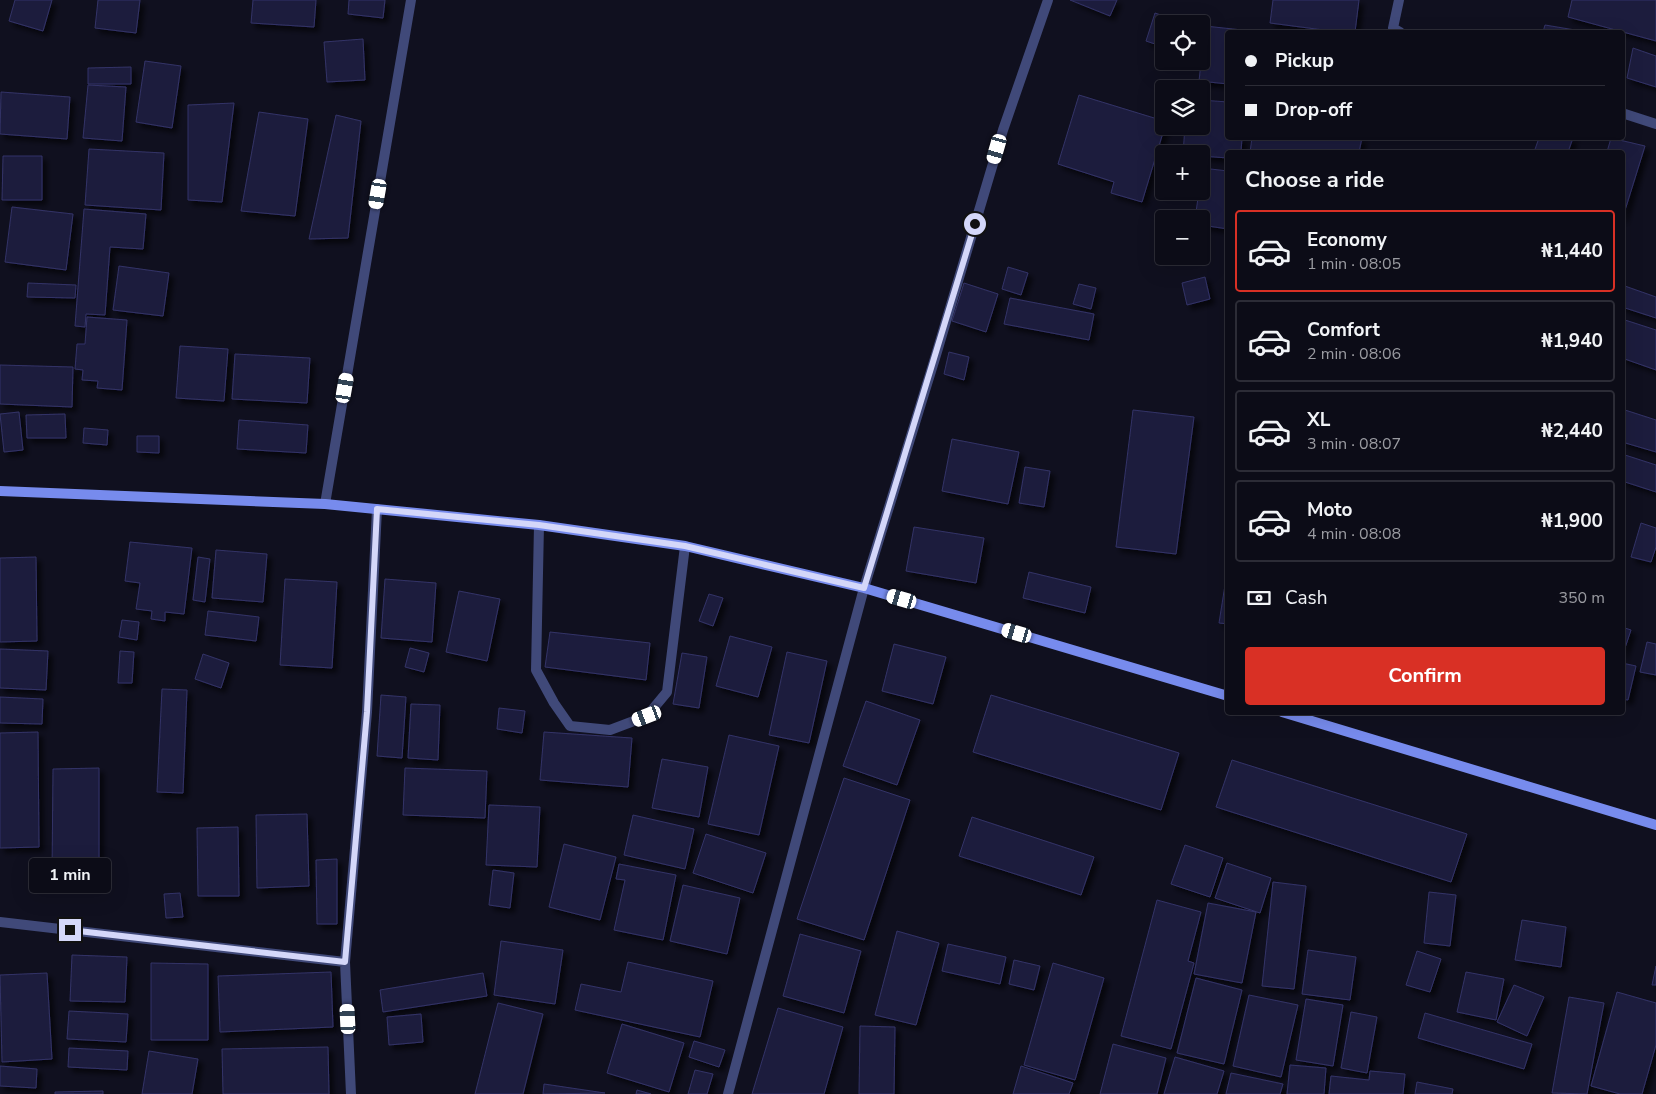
<!DOCTYPE html>
<html lang="en">
<head>
<meta charset="utf-8">
<style>
  :root { --surface:#0c0c17; --page:#151520; --text:#f1f3f6; --muted:#9a9ba1; --line:#2c2c36; --accent:#d93025 }
  body { margin:0; font-family:"Nunito Sans",sans-serif; background:var(--page); color:var(--text); height:100vh; display:flex; flex-direction:column; font-size:19px; white-space:nowrap }
  * { box-sizing:border-box; margin:0 }
  p { font-size:16px; color:var(--muted) }
  .icon { flex:none; width:28px; height:28px; fill:none; stroke:currentColor; stroke-width:2; stroke-linecap:round; stroke-linejoin:round }
  .map { position:relative; flex:1; overflow:hidden }
  .side { position:absolute; left:1225px; top:150px; width:400px; height:565px; display:flex; flex-direction:column; background:var(--surface); border-radius:5px; box-shadow:0 5px 20px #0002,0 0 0 1px var(--line) }
  .side>* { flex:none }
  .top-card { position:absolute; left:1225px; top:30px; width:400px; height:110px; border-radius:5px; box-shadow:0 5px 20px #0002,0 0 0 1px var(--line); display:grid; align-content:center; height:110px; padding:0 20px; background:var(--surface) }
  .buttons { position:absolute; left:1155px; top:15px; display:grid; gap:10px }
  .buttons a { display:grid; place-items:center; width:55px; height:55px; border-radius:5px; background:var(--surface); box-shadow:0 5px 20px #0002,0 0 0 1px var(--line); font-size:25px }
  .end { position:absolute; width:22px; height:22px; margin:-11px; border:6px solid #d4d7f9; background:#111; box-shadow:0 0 0 2px #111 }
  .from { border-radius:50% }
  .bubble { position:absolute; height:35px; border-radius:5px; background:var(--surface); box-shadow:0 5px 20px #0002,0 0 0 1px var(--line); font-size:16px; font-weight:700; line-height:35px; text-align:center }
  .car { position:absolute; width:15px; height:30px; margin:-15px -8px; border-radius:6px; box-shadow:0 0 4px 1px #0007; background:linear-gradient(#fff 24%,#345 0 40%,#fff 0 76%,#345 0 86%,#fff 0) }
  .top-card b { display:flex; align-items:center; gap:18px; height:48px; font-size:19px }
  .top-card b+b { border-top:1px solid var(--line) }
  .top-card i { width:12px; height:12px; background:var(--text) }
  ul { padding:0; list-style:none }
  li { display:flex; align-items:center; gap:15px; height:82px; margin:0 10px 8px; padding:0 10px; border:2px solid var(--line); border-radius:5px }
  li div { flex:1 }
  li b { display:block; font-size:19px }
  li em { font-style:normal; font-weight:700 }
  li.on { border-color:var(--accent) }
  li>.icon { width:45px; height:45px; stroke-width:1.5 }
  h2 { padding:0 20px; font-size:22px; line-height:60px }
  .pay { display:flex; align-items:center; gap:12px; height:55px; padding:0 20px; font-size:19px }
  .pay p { margin-inline-start:auto }
  .button { display:flex; gap:10px; margin-top:auto; padding:10px 20px }
  .button a { flex:1; height:58px; border-radius:5px; background:var(--accent); color:#fff; font-size:20px; font-weight:700; line-height:58px; text-align:center }
  .map>svg:first-child { display:block }
  .building { fill:#1e1e3e; stroke:#333367; filter:url(#shadow) }
  .lines { fill:none; stroke-linecap:round; stroke-linejoin:round }
  .service { stroke:#404979; stroke-width:10 }
  .minor { stroke:#404979; stroke-width:10 }
  .secondary { stroke:#778bed; stroke-width:10 }
  .route { stroke:#d4d7f9; stroke-width:6 }
</style>
</head>
<body>
<div class="map">
<svg width="1656" height="1094" viewBox="0 0 1656 1094">
  <defs>
    <filter id="shadow"><feDropShadow dx="4.5" dy="4.5" stdDeviation="2.5" flood-color="#0009"/></filter>
  </defs>
  <rect width="100%" height="100%" fill="#10101f"/>
  <!-- building -->
  <path class="building" d="M15,0H52L43,31L9,21Z
    M98,0H140L136,33L95,28Z
    M253,0H316L314,27L251,23Z
    M349,0H385L383,18L348,14Z
    M1070,0H1117L1110,16Z
    M1273,0H1359L1355,32H1339L1270,23Z
    M1572,0H1656V41L1568,17Z
    M1155,13L1186,24H1164V47L1146,41Z
    M1545,25L1581,31V32H1543Z
    M1205,26L1261,32H1228V84L1199,81Z
    M363,39L365,80L327,82L324,42Z
    M1633,48L1656,56V87L1627,78Z
    M145,61L181,66L172,128L136,122Z
    M131,67V84H88V68Z
    M88,85L126,87L122,141L83,138Z
    M1,92L70,97L67,139L0,134Z
    M1079,95L1164,121L1165,126L1142,202L1111,193L1114,182L1058,164Z
    M1201,100L1228,102V138H1242L1241,152H1228V158L1201,156V154H1183L1185,126H1201Z
    M234,103L222,202L188,200V105Z
    M259,112L308,119L295,216L241,211Z
    M336,115L361,121L348,238L309,239Z
    M1252,138H1362L1359,152H1250Z
    M1539,138H1573L1568,152H1534Z
    M1611,138L1645,146L1622,220V152H1607Z
    M89,149L164,153L161,210L85,205Z
    M3,156H42V200H2Z
    M1202,168L1228,171V229L1201,225V219H1195L1199,191H1201Z
    M12,207L73,214L66,270L5,262Z
    M84,209L146,214L143,249L110,247L105,315L86,314L85,327L75,326Z
    M119,266L169,273L163,316L113,310Z
    M1008,267L1028,273L1021,295L1002,289Z
    M1205,277L1210,299L1187,305L1182,283Z
    M28,283L76,285L75,298L27,297Z
    M964,283L998,294L986,332L952,321Z
    M1079,284L1096,288L1091,309L1073,304Z
    M1622,285L1656,297V318L1622,307Z
    M1010,298L1094,314L1089,340L1004,324Z
    M87,317L127,320L122,390L97,388L98,381L82,380L83,370L75,369L77,344H85Z
    M1622,319L1656,330V370L1622,358Z
    M180,346L228,349L224,401L176,398Z
    M949,352L969,357L964,380L944,374Z
    M235,354L310,358L307,403L232,399Z
    M0,365L73,367L72,407L0,404Z
    M1622,409L1656,420V452L1622,442Z
    M1133,410L1194,417L1176,554L1116,547Z
    M19,412L23,450L4,452L0,414Z
    M65,414L66,438H27L26,415Z
    M239,420L308,425L306,453L237,449Z
    M84,428L108,430L107,445L83,443Z
    M137,436H159V453L137,452Z
    M952,439L1019,452L1008,504L942,491Z
    M1622,454L1656,465V492L1622,481Z
    M1025,467L1050,471L1044,507L1019,503Z
    M1641,523L1656,528V547L1651,562L1631,557Z
    M914,527L984,538L976,583L906,571Z
    M130,542L192,548L184,614L165,612V621L151,619L152,611L136,609L140,583L125,581Z
    M216,550L267,554L263,602L212,598Z
    M36,557L37,641L0,642V558Z
    M198,557L210,559L205,602L193,600Z
    M1228,566V624L1219,623Z
    M1029,572L1091,587L1085,613L1023,598Z
    M285,579L337,582L332,668L280,665Z
    M385,579L436,583L432,642L381,638Z
    M459,591L500,599L487,661L446,652Z
    M709,594L723,598L713,626L699,621Z
    M208,611L259,617L256,641L205,635Z
    M122,620L139,622L137,640L119,637Z
    M1622,627L1631,630L1622,657Z
    M550,632L650,643L646,680L545,667Z
    M730,636L772,647L758,697L716,686Z
    M1647,642L1656,644V675L1640,672Z
    M894,644L946,657L933,704L882,691Z
    M410,648L429,653L424,672L405,667Z
    M0,649L48,651L46,690L0,688Z
    M120,651L134,652L132,683H118Z
    M787,652L827,661L809,743L769,735Z
    M682,653L707,657L699,708L673,704Z
    M203,654L229,663L221,688L195,679Z
    M1622,663L1636,666L1628,700L1622,699Z
    M162,689L187,690L183,793L157,792Z
    M381,695L406,697L402,758L377,756Z
    M991,695L1179,753L1161,810L973,752Z
    M0,697L43,699L42,724L0,723Z
    M866,701L920,720L897,785L843,766Z
    M411,704L440,705L438,760L408,758Z
    M499,708L525,711L522,733L497,729Z
    M38,732L39,847L0,848V733Z
    M544,732L632,738L628,787L540,780Z
    M729,735L779,746L759,835L708,824Z
    M662,759L708,767L699,817L652,808Z
    M1232,760L1467,834L1451,882L1216,807Z
    M99,768V872L52,873L53,769Z
    M405,768L487,771L485,818L403,815Z
    M844,778L910,800L864,940L797,919Z
    M489,805L540,807L537,867L486,865Z
    M307,814L309,886L257,888L256,815Z
    M633,815L694,829L685,869L624,855Z
    M972,817L1094,857L1081,895L959,856Z
    M238,827L239,896H198L197,828Z
    M706,834L766,853L753,893L693,873Z
    M564,844L616,857L600,920L549,907Z
    M1185,845L1223,858L1210,897L1171,884Z
    M337,859V924H317L316,860Z
    M1227,863L1271,878L1260,913L1215,898Z
    M619,864L676,875L663,940L614,930L625,880L616,879Z
    M493,870L514,873L510,908L489,905Z
    M1273,882L1306,886L1294,989L1262,986Z
    M683,885L740,898L727,954L670,941Z
    M1429,892L1456,895L1450,946L1424,943Z
    M180,893L183,917L166,918L164,894Z
    M1157,900L1201,912L1188,961L1194,963L1171,1049L1121,1036Z
    M1208,903L1256,912L1242,983L1194,974Z
    M1522,920L1566,927L1561,967L1515,960Z
    M897,931L939,943L916,1025L875,1015Z
    M800,934L861,951L844,1013L783,996Z
    M501,941L563,950L555,1004L494,995Z
    M948,944L1006,957L1000,984L942,971Z
    M1308,950L1356,957L1350,1000L1302,994Z
    M1417,951L1441,959L1430,992L1406,985Z
    M72,955L127,957L125,1002L70,1001Z
    M1014,960L1040,966L1034,990L1009,984Z
    M628,962L713,981L700,1037L575,1010L581,984L621,992Z
    M151,963L208,964V1040H151Z
    M1053,963L1104,978L1075,1080L1024,1065Z
    M1656,966V985H1652Z
    M331,972L333,1027L220,1032L218,976Z
    M1466,972L1504,979L1496,1020L1457,1012Z
    M47,973L52,1059L2,1062L0,975Z
    M483,973L487,996L383,1012L380,990Z
    M1196,978L1242,990L1224,1064L1177,1053Z
    M1514,985L1544,997L1527,1036L1497,1022Z
    M1617,992L1656,1003V1045L1642,1094H1620L1591,1086Z
    M1249,995L1298,1005L1281,1077L1233,1066Z
    M1569,997L1604,1003L1587,1094L1552,1093Z
    M1306,999L1343,1005L1333,1066L1296,1060Z
    M498,1003L543,1014L523,1094H475Z
    M778,1008L843,1027L824,1094H752Z
    M69,1011L128,1014L126,1042L67,1039Z
    M1351,1012L1377,1017L1367,1073L1341,1068Z
    M1425,1013L1532,1044L1524,1069L1418,1038Z
    M421,1014L423,1042L389,1045L387,1017Z
    M622,1024L684,1043L669,1092L607,1073Z
    M860,1026L895,1027L894,1094H859Z
    M694,1041L725,1050L719,1067L689,1057Z
    M1113,1044L1166,1058L1157,1094H1100Z
    M328,1047L329,1094H223L222,1049Z
    M69,1048L128,1051L127,1070L68,1067Z
    M149,1051L198,1059L192,1094H142Z
    M1175,1057L1224,1071L1217,1094H1164Z
    M1290,1065L1326,1068L1324,1094H1287Z
    M0,1066L37,1069L36,1088L0,1086Z
    M1021,1066L1073,1083L1069,1094H1013Z
    M695,1070L713,1074L707,1094H688Z
    M1370,1071L1405,1074L1403,1094H1329L1331,1076L1369,1080Z
    M1231,1073L1283,1084L1280,1094H1226Z
    M1417,1082L1453,1089L1452,1094H1415Z
    M544,1084L605,1093L543,1094Z
    M637,1090L651,1094H636Z
    M103,1091V1094H55V1092Z"/>
  <g class="lines">
    <!-- service -->
    <path class="service" d="M539,525L536,670L554,703L570,726L610,730L647,716L667,692L685,546"/>
    <!-- minor -->
    <path class="minor" d="M1399,0L1393,28L1400,32
      M1622,113L1656,124
      M325,504L411,0
      M0,922L345,962
      M351,1094L345,962L367,712L377,509
      M728,1094L864,588L936,355L1003,130L1048,0"/>
    <!-- secondary -->
    <path class="secondary" d="M0,491L325,504L539,525L685,546L864,588L1228,696
      M1282,712L1656,825"/>
  </g>
  <g class="lines">
    <!-- route -->
    <path class="route" d="M70,930L345,962L367,712L377,509L539,525L685,546L864,588L975,224"/>
  </g>
</svg>
<div class="buttons">
<a><svg class="icon" aria-label="locate" viewBox="0 0 24 24"><circle cx="12" cy="12" r="6"/><path d="M12 2v4M12 18v4M2 12h4M18 12h4"/></svg></a>
<a><svg class="icon" aria-label="layers" viewBox="0 0 24 24"><path d="M12 4l9 5-9 5-9-5zM3 14l9 5 9-5"/></svg></a>
<a>+</a>
<a>−</a>
</div>
<i class="end from" style="left:975px;top:224px"></i>
<i class="end" style="left:70px;top:930px"></i>
<div class="bubble" style="left:29px;top:858px;width:82px">1 min</div>
<i class="car" style="left:997px;top:149px;rotate:196deg"></i>
<i class="car" style="left:378px;top:194px;rotate:190deg"></i>
<i class="car" style="left:345px;top:388px;rotate:10deg"></i>
<i class="car" style="left:902px;top:599px;rotate:286deg"></i>
<i class="car" style="left:1017px;top:633px;rotate:286deg"></i>
<i class="car" style="left:647px;top:716px;rotate:249deg"></i>
<i class="car" style="left:348px;top:1019px;rotate:357deg"></i>
<div class="top-card">
<b><i class="from"></i>Pickup</b>
<b><i></i>Drop-off</b>
</div>
<section class="side">
<h2>Choose a ride</h2>
<ul>
<li class="on"><svg class="icon" aria-label="car" viewBox="0 0 24 24"><path d="M5 17H2v-5l4-1 3-4h7l3 4 3 1v5h-3M9 17h6M6 11h13"/><circle cx="7" cy="17" r="2"/><circle cx="17" cy="17" r="2"/></svg><div><b>Economy</b><p>1 min · 08:05</p></div><em>₦1,440</em></li>
<li><svg class="icon" aria-label="car" viewBox="0 0 24 24"><path d="M5 17H2v-5l4-1 3-4h7l3 4 3 1v5h-3M9 17h6M6 11h13"/><circle cx="7" cy="17" r="2"/><circle cx="17" cy="17" r="2"/></svg><div><b>Comfort</b><p>2 min · 08:06</p></div><em>₦1,940</em></li>
<li><svg class="icon" aria-label="car" viewBox="0 0 24 24"><path d="M5 17H2v-5l4-1 3-4h7l3 4 3 1v5h-3M9 17h6M6 11h13"/><circle cx="7" cy="17" r="2"/><circle cx="17" cy="17" r="2"/></svg><div><b>XL</b><p>3 min · 08:07</p></div><em>₦2,440</em></li>
<li><svg class="icon" aria-label="car" viewBox="0 0 24 24"><path d="M5 17H2v-5l4-1 3-4h7l3 4 3 1v5h-3M9 17h6M6 11h13"/><circle cx="7" cy="17" r="2"/><circle cx="17" cy="17" r="2"/></svg><div><b>Moto</b><p>4 min · 08:08</p></div><em>₦1,900</em></li>
</ul>
<div class="pay"><svg class="icon" aria-label="cash" viewBox="0 0 24 24"><path d="M3 7h18v10H3z"/><circle cx="12" cy="12" r="2"/></svg>Cash<p>350 m</p></div>
<div class="button"><a>Confirm</a></div>
</section>
</div>
</body>
</html>
